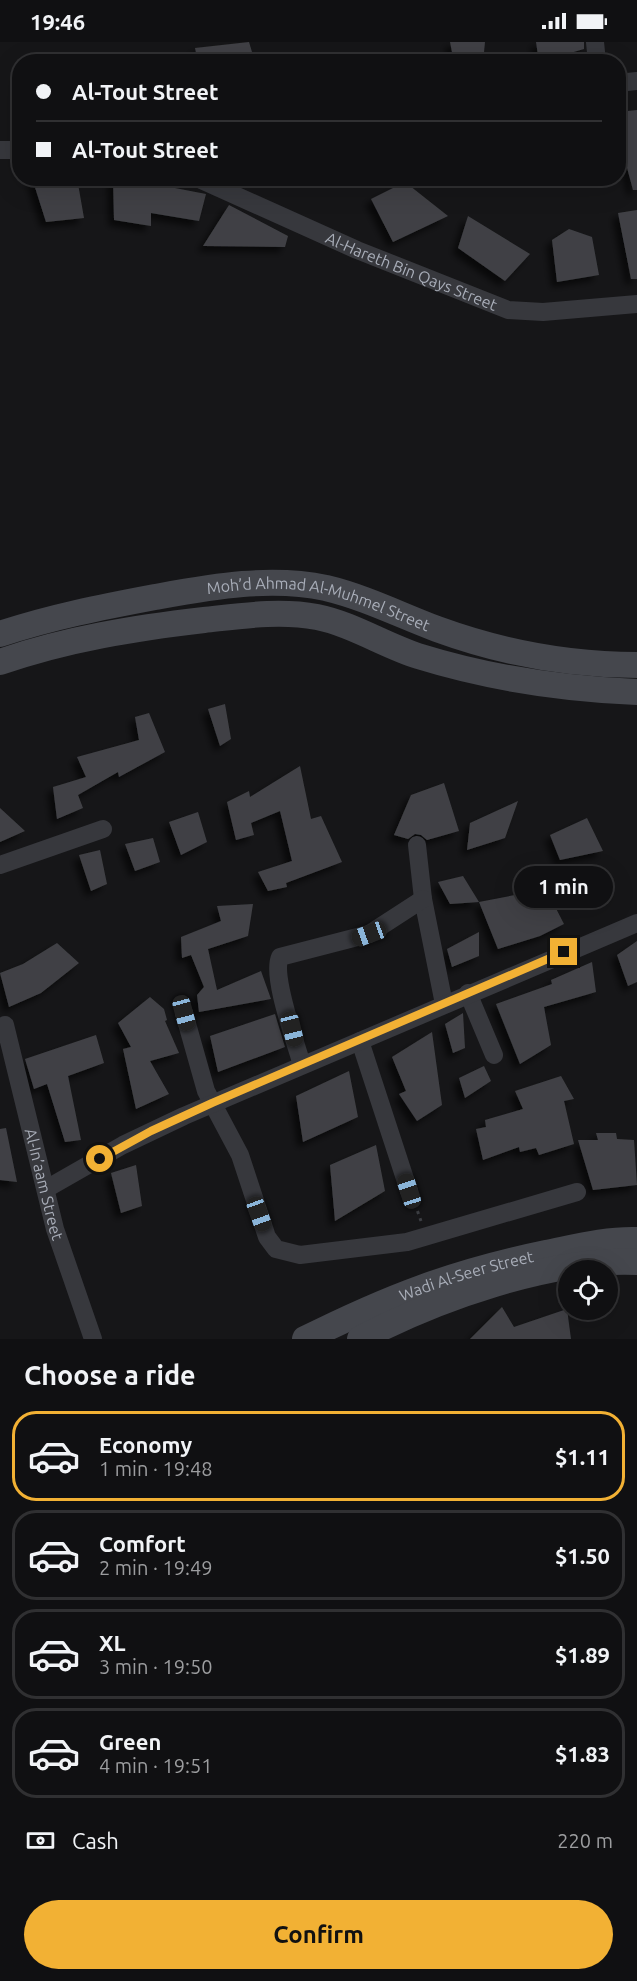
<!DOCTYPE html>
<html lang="en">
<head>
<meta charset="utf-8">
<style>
  :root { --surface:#101012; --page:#1e1e20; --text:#f1f3f6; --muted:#9c9d9f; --line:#303032; --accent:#f2b134 }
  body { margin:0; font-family:Ubuntu,sans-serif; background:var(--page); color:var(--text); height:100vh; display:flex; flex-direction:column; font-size:22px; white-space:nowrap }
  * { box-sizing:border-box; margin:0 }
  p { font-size:20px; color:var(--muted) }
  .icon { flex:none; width:33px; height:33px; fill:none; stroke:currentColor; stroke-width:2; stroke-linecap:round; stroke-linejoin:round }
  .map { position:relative; height:1297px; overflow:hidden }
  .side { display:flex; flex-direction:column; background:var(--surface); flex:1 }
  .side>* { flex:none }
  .hud { position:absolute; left:12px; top:12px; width:614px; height:132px; border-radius:24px; box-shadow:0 6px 24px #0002,0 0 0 2px var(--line); display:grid; align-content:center; height:132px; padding:0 24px; background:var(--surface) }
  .controls { position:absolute; left:558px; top:1218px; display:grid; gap:12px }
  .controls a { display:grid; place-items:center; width:60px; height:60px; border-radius:50%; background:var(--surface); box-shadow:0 6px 24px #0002,0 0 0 2px var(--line); font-size:30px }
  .end { position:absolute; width:27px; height:27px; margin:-14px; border:8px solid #f2b134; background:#111; box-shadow:0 0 0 3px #111 }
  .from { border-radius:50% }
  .bubble { position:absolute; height:42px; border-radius:21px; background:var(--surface); box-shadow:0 6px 24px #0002,0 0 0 2px var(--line); font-size:20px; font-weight:700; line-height:42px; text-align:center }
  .car { position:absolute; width:18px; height:36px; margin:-18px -9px; border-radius:8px; box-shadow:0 0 4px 2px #0007; background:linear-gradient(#222 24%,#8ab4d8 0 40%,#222 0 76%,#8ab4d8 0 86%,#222 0) }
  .hud b { display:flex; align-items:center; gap:21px; height:57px; font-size:22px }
  .hud b+b { border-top:2px solid var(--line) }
  .hud i { width:15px; height:15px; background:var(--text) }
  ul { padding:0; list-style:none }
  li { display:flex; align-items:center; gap:18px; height:90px; margin:0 12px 9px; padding:0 12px; border:3px solid var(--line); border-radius:24px }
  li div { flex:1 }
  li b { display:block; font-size:22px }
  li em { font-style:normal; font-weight:700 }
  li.active { border-color:var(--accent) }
  li>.icon { width:54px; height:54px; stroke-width:1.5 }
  h2 { padding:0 24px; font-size:27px; line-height:72px }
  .pay { display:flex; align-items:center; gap:15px; height:66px; padding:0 24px; font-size:22px }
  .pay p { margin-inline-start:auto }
  .cta { display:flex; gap:12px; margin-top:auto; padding:12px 24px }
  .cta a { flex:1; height:69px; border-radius:36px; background:var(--accent); color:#111; font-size:24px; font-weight:700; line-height:69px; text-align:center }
  .status { display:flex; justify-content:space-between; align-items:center; height:42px; padding:0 30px; background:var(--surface); direction:ltr }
  .status svg { height:16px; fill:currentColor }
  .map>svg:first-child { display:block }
  .building { fill:#404145; filter:url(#shadow) }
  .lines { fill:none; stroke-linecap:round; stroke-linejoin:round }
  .path { stroke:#3d3f44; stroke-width:3; stroke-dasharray:3 4.5; stroke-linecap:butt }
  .minor { stroke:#37383d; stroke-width:18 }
  .secondary { stroke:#45474d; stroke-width:26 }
  .route { stroke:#f2b134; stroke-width:8 }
  .labels { text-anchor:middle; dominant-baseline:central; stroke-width:5; stroke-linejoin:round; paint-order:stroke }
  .street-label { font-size:16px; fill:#a8adb8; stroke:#111113 }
</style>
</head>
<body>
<div class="status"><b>19:46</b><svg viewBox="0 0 49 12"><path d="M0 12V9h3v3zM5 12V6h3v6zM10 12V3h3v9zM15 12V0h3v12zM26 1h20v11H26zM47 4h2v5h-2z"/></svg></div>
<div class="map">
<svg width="637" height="1297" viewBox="0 0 637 1297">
  <defs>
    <filter id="shadow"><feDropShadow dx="-5.5" dy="5.5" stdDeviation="3" flood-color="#0009"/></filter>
  </defs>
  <rect width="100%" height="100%" fill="#161618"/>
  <!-- building -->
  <path class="building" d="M249,0L255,20H198L195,6Z
    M450,0H485L483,20H454Z
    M536,0H584V7L539,20Z
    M637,68V148H633L618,92V70Z
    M32,136H77L84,176L46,180Z
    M113,136H149V141L206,152L199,179L151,171V184L114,178Z
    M405,140L448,174L393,200L371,157Z
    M229,163L288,194L285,205L203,204Z
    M637,168V237H631L618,171Z
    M468,174L530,212L505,239L458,206Z
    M569,187L592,195L599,233L557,240L552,198Z
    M225,662L231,697L220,704L208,667Z
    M149,671L165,710L119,735L118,730L78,753L83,766L57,777L53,745L86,735L77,715L139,698L135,675Z
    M300,724L311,777L321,774L342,820L286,841L287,845L268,849L258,830L292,819L280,769L251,781L254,793L236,798L227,760L249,749L250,755Z
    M444,741L459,789L427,798L421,793L415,792L408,797L394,793L411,753Z
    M518,759L505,796L467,808L470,781Z
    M0,766L25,789L0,800Z
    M198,770L207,800L181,813L169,780Z
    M587,776L603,809L560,818L550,793Z
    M153,796L160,820L135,829L125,802Z
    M100,808L107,842L91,849L79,813Z
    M463,834L479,860L450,862L438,840Z
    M546,847L564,882L540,894L498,907L479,860Z
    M253,862L248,894L208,907L217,948L261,929L271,957L199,970L197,953L204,945L191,913L182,916L181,895L221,879L217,864Z
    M479,890V914L452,925L447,907Z
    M637,899V940L628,944L617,913Z
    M57,901L79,921L41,951L9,965L0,931L23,922Z
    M592,920L596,950L544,965L551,1003L520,1022L496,962L552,942L551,938Z
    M150,955L164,967L167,978L165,979L179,1011L150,1019L169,1052L136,1067L123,1007L131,1005L118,981Z
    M463,971L465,1006L453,1011L445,982Z
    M275,972L285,1005L218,1030L210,994Z
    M432,990L442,1063L417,1079L399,1052L406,1049L392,1015Z
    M96,993L104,1021L68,1034L81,1098L65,1100L47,1042L34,1047L25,1017Z
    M484,1024L491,1039L465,1056L459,1036Z
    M349,1029L358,1075L303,1100L296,1054Z
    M561,1034L574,1057L564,1059L574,1102L539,1113L536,1106L520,1110L519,1105L483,1118L476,1087L486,1085L485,1078L523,1067L515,1049Z
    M6,1086L17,1140L0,1138V1087Z
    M596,1091H616L617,1097L634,1098L637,1143L593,1148L578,1098H598Z
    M376,1103L385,1149L335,1179L330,1123Z
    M136,1123L142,1164L121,1171L111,1131Z
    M502,1265L514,1285L567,1267L571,1297H470Z"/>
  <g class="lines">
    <!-- path -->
    <path class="path" d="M415,1162L421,1179"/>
    <!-- minor -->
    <g class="minor">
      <path d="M595,0L597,20"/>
      <path d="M618,41L637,39"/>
      <path d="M0,108H20"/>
      <path id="s1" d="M197,136L357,208L508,268L543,270L637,262"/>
      <path d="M417,803L423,857L444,962"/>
      <path d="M0,823L103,787"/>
      <path d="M468,951L494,1013"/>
      <path d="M184,971L206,1049L240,1113L267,1195L276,1207L300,1213L407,1200L577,1150"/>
      <path id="s2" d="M5,983L55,1187L93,1297"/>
      <path d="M360,999L409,1149"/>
      <path d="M302,1023C296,1001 271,934 280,915L369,892L423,857"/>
      <path d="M46,1147L123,1103L184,1074L637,881"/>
    </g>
    <!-- secondary -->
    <g class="secondary">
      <path id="s3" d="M0,592C51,575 102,565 155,555C211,545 269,534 326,546C364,555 400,573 437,587C500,610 569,623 637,623"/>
      <path d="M0,620C66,597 135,586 204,578C241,574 279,568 317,575C352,582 384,603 418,614C489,636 563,647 637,650"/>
      <path id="s4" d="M305,1297C389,1255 454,1230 546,1211C576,1205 606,1197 637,1198"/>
      <path d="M360,1297C436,1257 550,1216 637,1220"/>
    </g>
  </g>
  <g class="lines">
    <!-- route -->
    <path class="route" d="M100,1117L151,1089L212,1061L564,910"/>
  </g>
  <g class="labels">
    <!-- street labels -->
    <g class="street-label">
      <text stroke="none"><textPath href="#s1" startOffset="234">Al-Hareth Bin Qays Street</textPath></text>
      <text stroke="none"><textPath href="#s3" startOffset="327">Moh’d Ahmad Al-Muhmel Street</textPath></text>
      <text stroke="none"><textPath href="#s2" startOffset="164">Al-In’aam Street</textPath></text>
      <text stroke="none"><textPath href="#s4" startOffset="174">Wadi Al-Seer Street</textPath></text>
    </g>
  </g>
</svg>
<div class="controls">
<a><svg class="icon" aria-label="locate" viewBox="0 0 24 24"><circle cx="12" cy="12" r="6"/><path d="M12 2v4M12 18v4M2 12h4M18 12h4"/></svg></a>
</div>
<i class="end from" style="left:100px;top:1117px"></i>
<i class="end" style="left:564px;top:910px"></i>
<div class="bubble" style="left:514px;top:824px;width:99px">1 min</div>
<i class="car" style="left:369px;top:892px;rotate:250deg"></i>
<i class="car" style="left:184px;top:971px;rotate:165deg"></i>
<i class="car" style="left:292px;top:987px;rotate:166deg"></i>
<i class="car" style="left:409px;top:1149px;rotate:342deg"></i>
<i class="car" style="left:259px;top:1172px;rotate:160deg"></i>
<div class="hud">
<b><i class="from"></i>Al-Tout Street</b>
<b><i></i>Al-Tout Street</b>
</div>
</div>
<section class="side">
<h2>Choose a ride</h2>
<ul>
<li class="active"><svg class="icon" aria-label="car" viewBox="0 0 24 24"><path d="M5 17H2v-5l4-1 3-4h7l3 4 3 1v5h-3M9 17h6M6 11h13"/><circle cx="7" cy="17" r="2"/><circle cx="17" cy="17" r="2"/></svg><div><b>Economy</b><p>1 min · 19:48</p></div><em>$1.11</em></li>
<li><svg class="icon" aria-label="car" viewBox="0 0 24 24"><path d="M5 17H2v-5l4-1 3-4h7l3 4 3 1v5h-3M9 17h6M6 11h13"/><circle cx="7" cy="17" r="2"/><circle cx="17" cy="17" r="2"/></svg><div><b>Comfort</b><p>2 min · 19:49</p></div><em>$1.50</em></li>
<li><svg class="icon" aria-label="car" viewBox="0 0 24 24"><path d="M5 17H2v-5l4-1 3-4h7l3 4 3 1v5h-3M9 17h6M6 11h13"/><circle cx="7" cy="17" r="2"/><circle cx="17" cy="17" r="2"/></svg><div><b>XL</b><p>3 min · 19:50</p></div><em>$1.89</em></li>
<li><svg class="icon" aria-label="car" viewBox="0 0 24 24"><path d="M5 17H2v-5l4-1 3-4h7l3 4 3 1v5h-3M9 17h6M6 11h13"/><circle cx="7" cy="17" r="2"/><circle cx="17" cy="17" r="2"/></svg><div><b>Green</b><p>4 min · 19:51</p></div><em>$1.83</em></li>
</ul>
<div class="pay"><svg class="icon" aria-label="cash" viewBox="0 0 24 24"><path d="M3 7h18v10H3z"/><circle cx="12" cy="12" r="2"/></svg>Cash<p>220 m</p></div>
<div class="cta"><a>Confirm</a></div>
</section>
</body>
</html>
